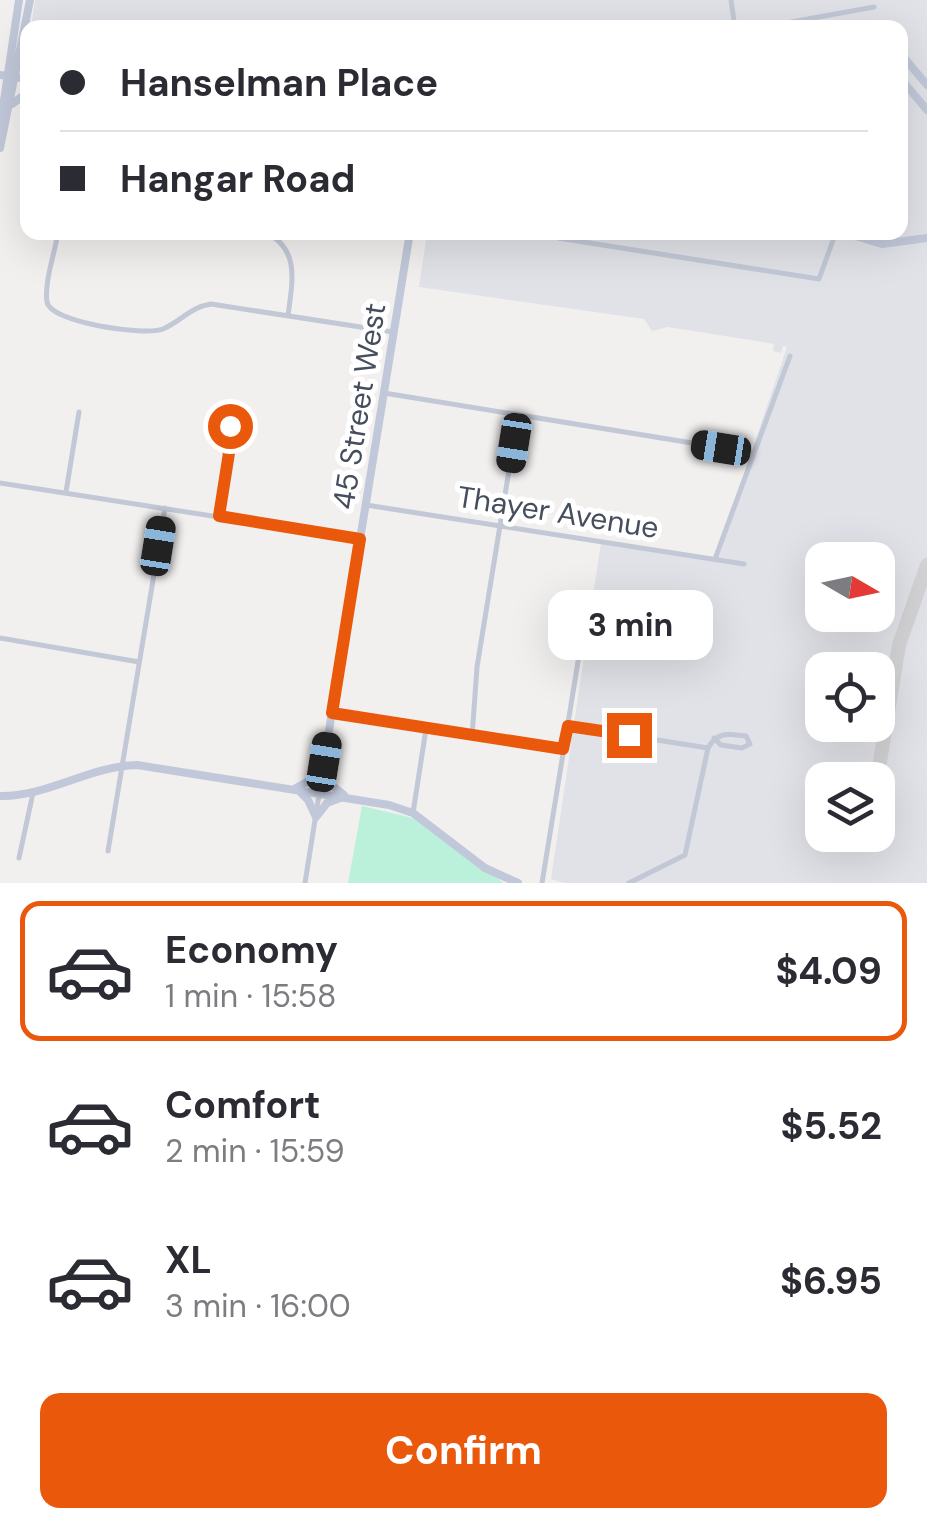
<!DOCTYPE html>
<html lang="en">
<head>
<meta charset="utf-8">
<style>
  :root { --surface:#fff; --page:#f2f2f3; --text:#2b2b33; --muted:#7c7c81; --line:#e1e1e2; --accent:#ea580c }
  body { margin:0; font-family:"DM Sans",sans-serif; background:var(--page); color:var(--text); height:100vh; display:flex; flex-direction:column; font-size:38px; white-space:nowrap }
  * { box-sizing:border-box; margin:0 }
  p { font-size:32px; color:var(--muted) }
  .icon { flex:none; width:55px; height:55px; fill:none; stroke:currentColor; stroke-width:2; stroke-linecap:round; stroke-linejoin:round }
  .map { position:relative; height:883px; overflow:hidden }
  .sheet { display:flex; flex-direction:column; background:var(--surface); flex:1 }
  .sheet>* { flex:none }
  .banner { position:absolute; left:20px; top:20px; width:888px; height:220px; border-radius:20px; box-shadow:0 10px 40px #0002; display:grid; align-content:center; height:220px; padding:0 40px; background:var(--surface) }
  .needle { width:65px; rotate:99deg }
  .controls { position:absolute; left:805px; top:542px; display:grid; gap:20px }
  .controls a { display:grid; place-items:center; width:90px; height:90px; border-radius:20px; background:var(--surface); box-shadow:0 10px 40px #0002; font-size:50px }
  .end { position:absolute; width:45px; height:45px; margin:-22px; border:12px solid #ea580c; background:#fff; box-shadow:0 0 0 5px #fff }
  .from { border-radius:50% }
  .bubble { position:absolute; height:70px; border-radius:20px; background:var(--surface); box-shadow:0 10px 40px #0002; font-size:32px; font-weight:700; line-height:70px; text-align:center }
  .car { position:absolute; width:30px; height:60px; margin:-30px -15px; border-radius:12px; box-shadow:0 0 8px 2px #0007; background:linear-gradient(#222 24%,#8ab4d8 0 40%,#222 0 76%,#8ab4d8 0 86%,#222 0) }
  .banner b { display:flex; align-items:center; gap:35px; height:95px; font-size:38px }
  .banner b+b { border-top:2px solid var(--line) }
  .banner i { width:25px; height:25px; background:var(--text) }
  ul { padding:18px 0 0; list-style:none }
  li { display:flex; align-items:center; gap:30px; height:140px; margin:0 20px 15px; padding:0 20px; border:5px solid transparent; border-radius:20px }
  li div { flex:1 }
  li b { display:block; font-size:38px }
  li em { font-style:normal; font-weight:700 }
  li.current { border-color:var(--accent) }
  li>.icon { width:90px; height:90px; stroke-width:1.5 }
  .cta { display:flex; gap:20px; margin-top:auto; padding:20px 40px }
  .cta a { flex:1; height:115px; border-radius:20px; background:var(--accent); color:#fff; font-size:40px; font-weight:700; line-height:115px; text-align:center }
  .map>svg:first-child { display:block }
  .airport { fill:#e1e2e7; fill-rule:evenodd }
  .green { fill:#bbf1da }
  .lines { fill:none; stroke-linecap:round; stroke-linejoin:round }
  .taxiway { stroke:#d2d1d4; stroke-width:14 }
  .street { stroke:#c2c8d5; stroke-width:5 }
  .secondary { stroke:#c1c8d9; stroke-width:8 }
  .route { stroke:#ea580c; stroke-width:12 }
  .labels { text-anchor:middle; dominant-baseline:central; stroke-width:10; stroke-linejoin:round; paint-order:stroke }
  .street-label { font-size:30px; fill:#464e5e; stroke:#fff }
</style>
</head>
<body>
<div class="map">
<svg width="927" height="883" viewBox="0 0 927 883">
  <rect width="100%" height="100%" fill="#f2efef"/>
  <!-- airport -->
  <path class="airport" d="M35,0H927V883H564L551,879L601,542L715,559L787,347L783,346L781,353L773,351L774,344L744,339L668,327L652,331L644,319L419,287L427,233L900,232V28H31ZM822,560H878V615H822ZM822,670H878V725H822ZM822,780H878V835H822Z"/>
  <!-- green -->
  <path class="green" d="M362,806L413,818L504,883H348Z"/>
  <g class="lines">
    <!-- taxiway -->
    <path class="taxiway" d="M877,780L899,645L927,565
      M867,841L868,835"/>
    <!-- street -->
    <path class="street" d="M731,0L735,28
      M758,28L874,7
      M58,232C55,253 44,282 47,302C51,323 145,336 163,329C181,321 191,307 211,304L393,332
      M265,232C301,249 292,283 288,316
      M550,232L558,238L819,279L836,232
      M384,393L754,453
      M0,483L360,539
      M66,492L79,412
      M366,505L744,564
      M219,516L229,453L238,442V427L233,426L223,439L229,453
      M715,559L790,356
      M0,638L139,662
      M332,713L563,749
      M568,726L708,748C718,731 728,734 746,736L750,744L742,748L721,745L714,738
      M472,737L477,667L518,415
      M413,813L426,729
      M108,851L165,508
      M19,858L33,793
      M305,883L319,795
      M542,883L582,637
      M629,883L685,855L708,748"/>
    <!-- secondary -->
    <path class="secondary" d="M26,44L28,65
      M900,53L927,85
      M0,75L28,79
      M900,78L927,110
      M12,104L28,92
      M0,127L19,0
      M0,148L30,0
      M842,232L882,244L927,238
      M325,767L330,784L344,795
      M296,788L308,800L316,817L327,803L343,797
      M296,788L316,777L322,766
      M319,792L410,232
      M0,796C48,797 89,766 137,765L389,805L413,813L485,868L518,883"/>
  </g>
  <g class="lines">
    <!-- route -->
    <path class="route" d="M230,426L223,439L229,453L219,516L360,539L332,713L563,749L568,726L629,735"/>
  </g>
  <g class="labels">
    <!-- street labels -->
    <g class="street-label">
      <text transform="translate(359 406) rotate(-81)">45 Street West</text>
      <text transform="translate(558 512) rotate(9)">Thayer Avenue</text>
    </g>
  </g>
</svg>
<div class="controls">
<a><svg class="needle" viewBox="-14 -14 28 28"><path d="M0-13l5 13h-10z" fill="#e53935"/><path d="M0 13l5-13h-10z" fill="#7c7c81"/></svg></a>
<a><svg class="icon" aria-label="locate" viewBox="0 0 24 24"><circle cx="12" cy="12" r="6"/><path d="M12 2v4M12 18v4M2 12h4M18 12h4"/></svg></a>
<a><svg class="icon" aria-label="layers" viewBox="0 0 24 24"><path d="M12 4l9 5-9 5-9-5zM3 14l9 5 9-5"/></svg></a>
</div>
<i class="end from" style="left:230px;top:426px"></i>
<i class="end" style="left:629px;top:735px"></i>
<div class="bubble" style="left:548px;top:590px;width:165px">3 min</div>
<i class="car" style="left:514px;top:443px;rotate:189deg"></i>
<i class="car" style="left:721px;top:448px;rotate:279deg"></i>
<i class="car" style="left:158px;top:546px;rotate:9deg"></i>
<i class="car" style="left:324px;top:762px;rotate:9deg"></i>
<div class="banner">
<b><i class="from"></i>Hanselman Place</b>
<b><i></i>Hangar Road</b>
</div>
</div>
<section class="sheet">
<ul>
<li class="current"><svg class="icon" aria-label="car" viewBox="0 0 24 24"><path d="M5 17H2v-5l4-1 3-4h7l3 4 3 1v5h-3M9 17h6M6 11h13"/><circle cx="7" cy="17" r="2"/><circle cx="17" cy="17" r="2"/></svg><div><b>Economy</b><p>1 min · 15:58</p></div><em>$4.09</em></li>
<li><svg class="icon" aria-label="car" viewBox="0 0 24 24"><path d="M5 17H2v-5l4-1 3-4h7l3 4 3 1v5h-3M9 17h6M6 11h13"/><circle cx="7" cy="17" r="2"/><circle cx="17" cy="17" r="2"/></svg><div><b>Comfort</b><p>2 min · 15:59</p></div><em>$5.52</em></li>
<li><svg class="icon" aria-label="car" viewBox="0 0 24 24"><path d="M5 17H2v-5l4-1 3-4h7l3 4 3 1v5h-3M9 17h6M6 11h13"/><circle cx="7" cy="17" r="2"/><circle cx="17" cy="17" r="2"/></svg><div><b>XL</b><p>3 min · 16:00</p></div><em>$6.95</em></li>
</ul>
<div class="cta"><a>Confirm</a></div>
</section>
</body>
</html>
